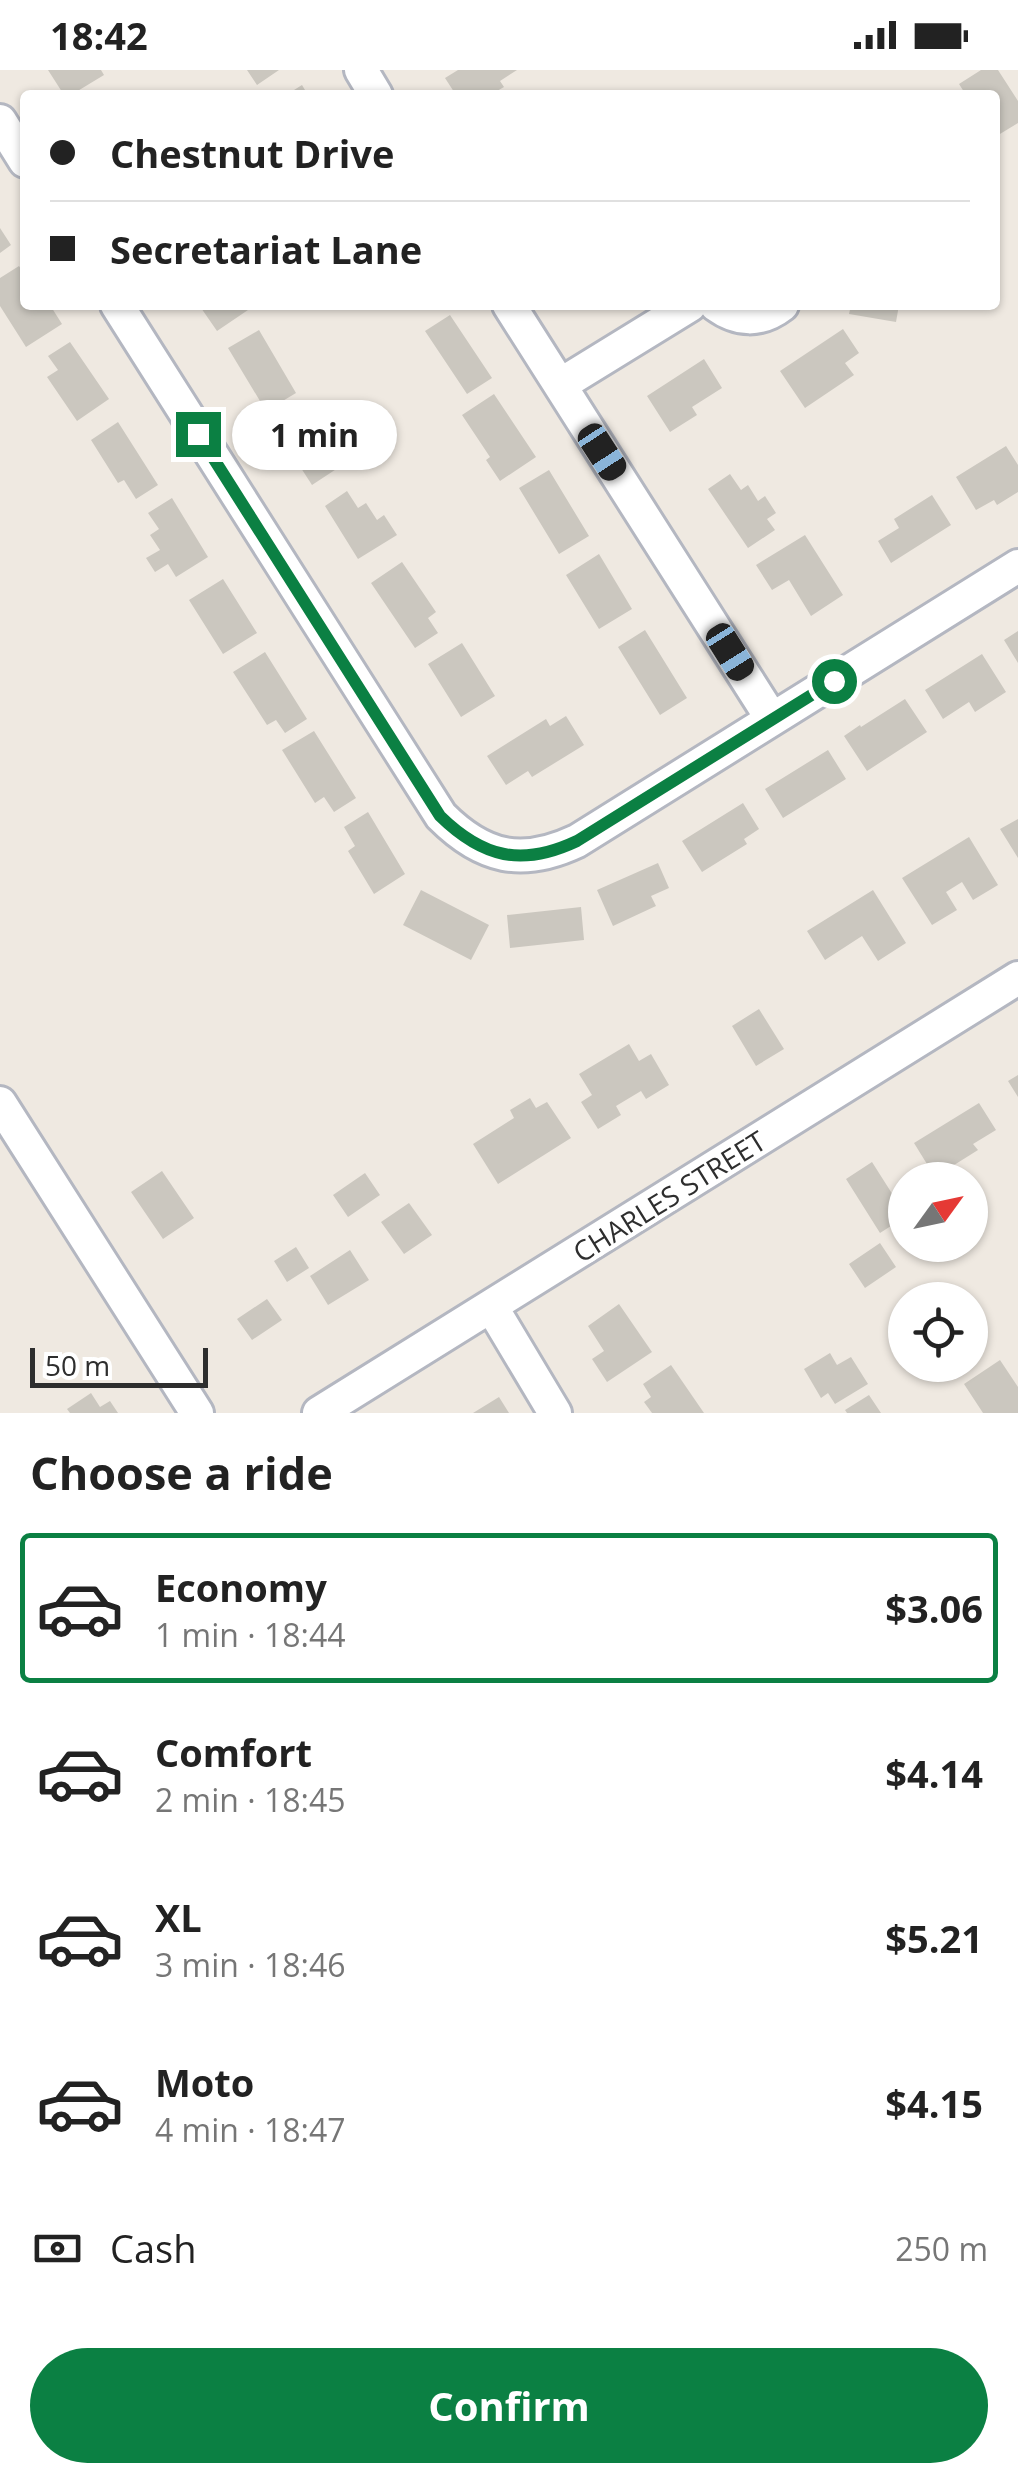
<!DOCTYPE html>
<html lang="en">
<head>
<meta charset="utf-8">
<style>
  :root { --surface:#fff; --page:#f6f6f6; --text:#222; --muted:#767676; --line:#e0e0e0; --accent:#0b8043 }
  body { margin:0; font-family:"Open Sans",sans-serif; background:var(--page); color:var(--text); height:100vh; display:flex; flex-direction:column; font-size:38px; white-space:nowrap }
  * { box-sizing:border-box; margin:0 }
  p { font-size:32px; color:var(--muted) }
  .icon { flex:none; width:55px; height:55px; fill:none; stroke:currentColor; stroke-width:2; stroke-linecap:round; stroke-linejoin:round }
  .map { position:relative; height:1343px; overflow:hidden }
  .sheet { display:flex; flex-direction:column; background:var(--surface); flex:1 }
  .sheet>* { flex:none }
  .top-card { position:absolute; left:20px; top:20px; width:980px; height:220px; border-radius:10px; box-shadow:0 2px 8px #0004; display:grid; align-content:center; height:220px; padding:0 30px; background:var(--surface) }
  .needle { width:65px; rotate:57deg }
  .buttons { position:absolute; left:888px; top:1092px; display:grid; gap:20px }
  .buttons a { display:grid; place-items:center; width:100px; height:100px; border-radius:50%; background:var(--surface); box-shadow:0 2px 8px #0004; font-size:50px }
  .scale { position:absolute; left:30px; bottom:25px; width:178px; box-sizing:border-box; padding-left:10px; border:5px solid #2e2e2e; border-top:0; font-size:28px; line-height:35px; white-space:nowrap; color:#2e2e2e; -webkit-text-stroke:8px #fff; paint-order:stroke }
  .end { position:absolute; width:45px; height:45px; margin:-22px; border:12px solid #0b8043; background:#fff; box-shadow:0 0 0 5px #fff }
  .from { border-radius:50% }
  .bubble { position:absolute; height:70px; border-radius:35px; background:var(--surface); box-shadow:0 2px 8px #0004; font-size:32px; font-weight:700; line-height:70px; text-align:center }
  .car { position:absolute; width:30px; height:60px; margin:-30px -15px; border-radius:12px; box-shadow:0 0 8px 2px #0007; background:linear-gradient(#222 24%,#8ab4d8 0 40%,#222 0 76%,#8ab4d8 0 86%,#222 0) }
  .top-card b { display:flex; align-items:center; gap:35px; height:95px; font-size:38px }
  .top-card b+b { border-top:2px solid var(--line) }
  .top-card i { width:25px; height:25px; background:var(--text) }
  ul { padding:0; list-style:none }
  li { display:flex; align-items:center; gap:30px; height:150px; margin:0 20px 15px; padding:0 10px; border:5px solid transparent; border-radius:10px }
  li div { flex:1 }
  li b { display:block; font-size:38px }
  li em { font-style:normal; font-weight:700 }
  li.on { border-color:var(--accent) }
  li>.icon { width:90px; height:90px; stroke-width:1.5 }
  h2 { padding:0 30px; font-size:45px; line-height:120px }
  .pay { display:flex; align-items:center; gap:25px; height:110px; padding:0 30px; font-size:38px }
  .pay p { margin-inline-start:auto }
  .button { display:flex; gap:20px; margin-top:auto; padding:20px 30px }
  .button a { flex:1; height:115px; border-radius:60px; background:var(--accent); color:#fff; font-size:40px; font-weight:700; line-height:115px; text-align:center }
  .status { display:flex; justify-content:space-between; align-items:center; height:70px; padding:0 50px; background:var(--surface); direction:ltr }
  .status svg { height:28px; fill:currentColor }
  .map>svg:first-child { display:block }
  .building { fill:#cbc7bf }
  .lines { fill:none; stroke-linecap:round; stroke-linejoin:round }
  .minor-casing { stroke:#b4b7c1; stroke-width:38 }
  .minor { stroke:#fff; stroke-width:32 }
  .route { stroke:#0b8043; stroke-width:12 }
  .labels { text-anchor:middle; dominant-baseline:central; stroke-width:8; stroke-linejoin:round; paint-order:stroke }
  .street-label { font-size:28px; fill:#2e2e2e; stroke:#fff }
</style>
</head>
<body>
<div class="status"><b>18:42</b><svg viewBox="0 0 49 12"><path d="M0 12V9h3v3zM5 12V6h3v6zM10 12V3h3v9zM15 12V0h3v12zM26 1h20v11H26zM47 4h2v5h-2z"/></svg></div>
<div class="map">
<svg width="1018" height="1343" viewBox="0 0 1018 1343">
  <rect width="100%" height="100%" fill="#efe9e1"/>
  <!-- building -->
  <path class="building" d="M48,0H101L104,5L71,25H64Z
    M247,0H279L257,15Z
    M458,0H517L500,11L504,17L490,25H456L445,8Z
    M981,0H998L1018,31V53L995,67V25H966L959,14Z
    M302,15L308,25H286Z
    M0,158L11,175L0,183Z
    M19,196L25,205V235H50L62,254L26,277L0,236V208Z
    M199,235H244L248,240L217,261Z
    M851,235H899L896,252L849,244Z
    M450,245L492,308L467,324L425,261Z
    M843,259L859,283L845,293L854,305L805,338L780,301Z
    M259,260L296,323L266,341L228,278Z
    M70,272L109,329L77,351L47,307L58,300L48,286Z
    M704,289L722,318L692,337L697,345L670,362L647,326Z
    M494,324L536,387L500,411L486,390L490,387L462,345Z
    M311,338L347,392L312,415L277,361Z
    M118,352L158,415L136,429L124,410L118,413L91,370Z
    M1006,376L1018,395V422L997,435L994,430L976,440L956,407Z
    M549,400L589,466L559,484L519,418Z
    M730,404L741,420L748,415L758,431L765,426L776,443L767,449L775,460L748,478L708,419Z
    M347,421L358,438L366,433L377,450L384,445L397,465L358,489L325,436Z
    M932,425L951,455L891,493L878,471L899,458L894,449Z
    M172,428L208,487L176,507L168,494L155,502L146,488L160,480L150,465L159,459L148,443Z
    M805,465L843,525L811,546L789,510L772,520L756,495Z
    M599,484L632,539L599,559L566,505Z
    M402,492L436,542L428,548L438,563L415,578L371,513Z
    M223,509L257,563L223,584L189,530Z
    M645,560L687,628L660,645L618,577Z
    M1018,561V593L1004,570Z
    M462,573L495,626L461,647L428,594Z
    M265,582L307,649L285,663L276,650L267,655L233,602Z
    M982,584L1006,622L975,642L969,632L943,649L925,620Z
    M905,629L927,662L867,701L844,666L860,655L861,657Z
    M566,646L584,675L532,707L528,701L506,715L487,686L546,649L550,656Z
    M314,661L356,728L334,742L324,727L315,733L282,680Z
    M828,680L846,709L783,748L765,719Z
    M743,733L759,759L744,769L747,774L702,802L682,771Z
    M368,742L405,804L374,824L348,781L355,776L344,757Z
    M1018,749V788L1000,759Z
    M969,767L998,815L973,830L962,812L946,822L957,840L932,855L902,808Z
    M658,793L669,818L651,826L656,836L613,856L597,820Z
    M421,820L489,855L471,890L403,855Z
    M873,820L906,873L878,891L862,866L825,890L807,861Z
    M581,837L584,870L510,878L507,845Z
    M759,939L784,979L756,996L732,956Z
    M629,974L639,991L651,984L669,1015L646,1029L641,1021L616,1036L621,1045L598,1059L581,1032L592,1025L579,1004Z
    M1018,1005V1027L1008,1011Z
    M530,1028L536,1038L547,1032L571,1068L498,1114L473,1074L514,1048L510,1040Z
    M979,1033L996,1060L973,1074L978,1080L935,1107L914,1073Z
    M872,1092L905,1144V1147L880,1163L846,1109Z
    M162,1101L194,1148L163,1169L131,1122Z
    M365,1103L380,1125L348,1147L333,1125Z
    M409,1133L432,1165L404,1184L381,1152Z
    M880,1173L896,1197L865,1218L849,1194Z
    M296,1177L309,1198L287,1212L274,1191Z
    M350,1180L369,1210L328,1235L310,1206Z
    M267,1229L282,1250L252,1270L237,1249Z
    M619,1234L652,1282L607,1312L592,1289L604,1281L588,1256Z
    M830,1283L837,1295L851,1287L868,1314L835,1334L828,1323L821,1328L804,1299Z
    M1000,1290L1018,1317V1343H983L964,1314Z
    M671,1295L704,1343H652L644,1332L651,1327L643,1314Z
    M91,1323L100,1337L110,1331L118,1343H70L67,1339Z
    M869,1325L881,1343H847L845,1340Z
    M499,1327L509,1343H473Z"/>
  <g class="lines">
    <!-- minor casing -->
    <g class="minor-casing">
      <path id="minor" d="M361,0L376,25
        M0,51L25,91
        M117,235L441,746C483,788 522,797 577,771L1018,496
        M509,235L772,649
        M716,235C738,251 760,252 782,235
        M560,315L690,235
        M0,1033L197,1343
        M491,1236L555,1343
        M319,1343L1018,908"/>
    </g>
    <!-- minor -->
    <use href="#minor" class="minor"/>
  </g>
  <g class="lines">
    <!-- route -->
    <path class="route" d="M198,364L440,746C483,788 522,797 577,771L834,611"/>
  </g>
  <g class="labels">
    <!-- street labels -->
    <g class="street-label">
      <text transform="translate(669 1126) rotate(-32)">CHARLES STREET</text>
    </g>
  </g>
</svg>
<div class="buttons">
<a><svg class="needle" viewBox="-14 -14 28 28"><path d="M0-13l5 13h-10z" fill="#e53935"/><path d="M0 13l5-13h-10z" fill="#767676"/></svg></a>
<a><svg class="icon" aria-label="locate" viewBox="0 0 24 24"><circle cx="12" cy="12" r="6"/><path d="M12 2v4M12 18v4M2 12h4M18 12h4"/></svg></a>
</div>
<div class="scale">50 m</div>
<i class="end from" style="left:834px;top:611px"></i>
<i class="end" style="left:198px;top:364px"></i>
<div class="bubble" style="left:232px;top:330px;width:165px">1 min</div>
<i class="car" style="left:602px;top:382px;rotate:147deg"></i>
<i class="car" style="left:730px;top:582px;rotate:148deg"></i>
<div class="top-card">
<b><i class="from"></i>Chestnut Drive</b>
<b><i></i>Secretariat Lane</b>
</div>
</div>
<section class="sheet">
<h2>Choose a ride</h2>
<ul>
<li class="on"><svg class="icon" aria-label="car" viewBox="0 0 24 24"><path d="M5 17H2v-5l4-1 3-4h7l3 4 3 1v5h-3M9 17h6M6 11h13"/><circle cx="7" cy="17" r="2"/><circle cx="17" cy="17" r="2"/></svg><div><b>Economy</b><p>1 min · 18:44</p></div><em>$3.06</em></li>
<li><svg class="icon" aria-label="car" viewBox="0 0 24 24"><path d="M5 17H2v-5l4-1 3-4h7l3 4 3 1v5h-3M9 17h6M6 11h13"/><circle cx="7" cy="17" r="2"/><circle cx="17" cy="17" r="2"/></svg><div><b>Comfort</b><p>2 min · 18:45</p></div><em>$4.14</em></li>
<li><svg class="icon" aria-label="car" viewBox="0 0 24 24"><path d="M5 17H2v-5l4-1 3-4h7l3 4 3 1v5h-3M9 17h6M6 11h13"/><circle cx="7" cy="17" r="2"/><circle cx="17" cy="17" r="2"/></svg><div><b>XL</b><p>3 min · 18:46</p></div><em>$5.21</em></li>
<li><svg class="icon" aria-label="car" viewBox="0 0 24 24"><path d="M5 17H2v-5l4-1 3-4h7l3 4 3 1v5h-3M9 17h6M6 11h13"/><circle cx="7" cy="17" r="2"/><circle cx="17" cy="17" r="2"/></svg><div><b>Moto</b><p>4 min · 18:47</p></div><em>$4.15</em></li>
</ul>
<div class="pay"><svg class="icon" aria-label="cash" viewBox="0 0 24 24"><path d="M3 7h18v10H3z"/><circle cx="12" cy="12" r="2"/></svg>Cash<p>250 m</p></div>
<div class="button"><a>Confirm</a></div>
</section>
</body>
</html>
